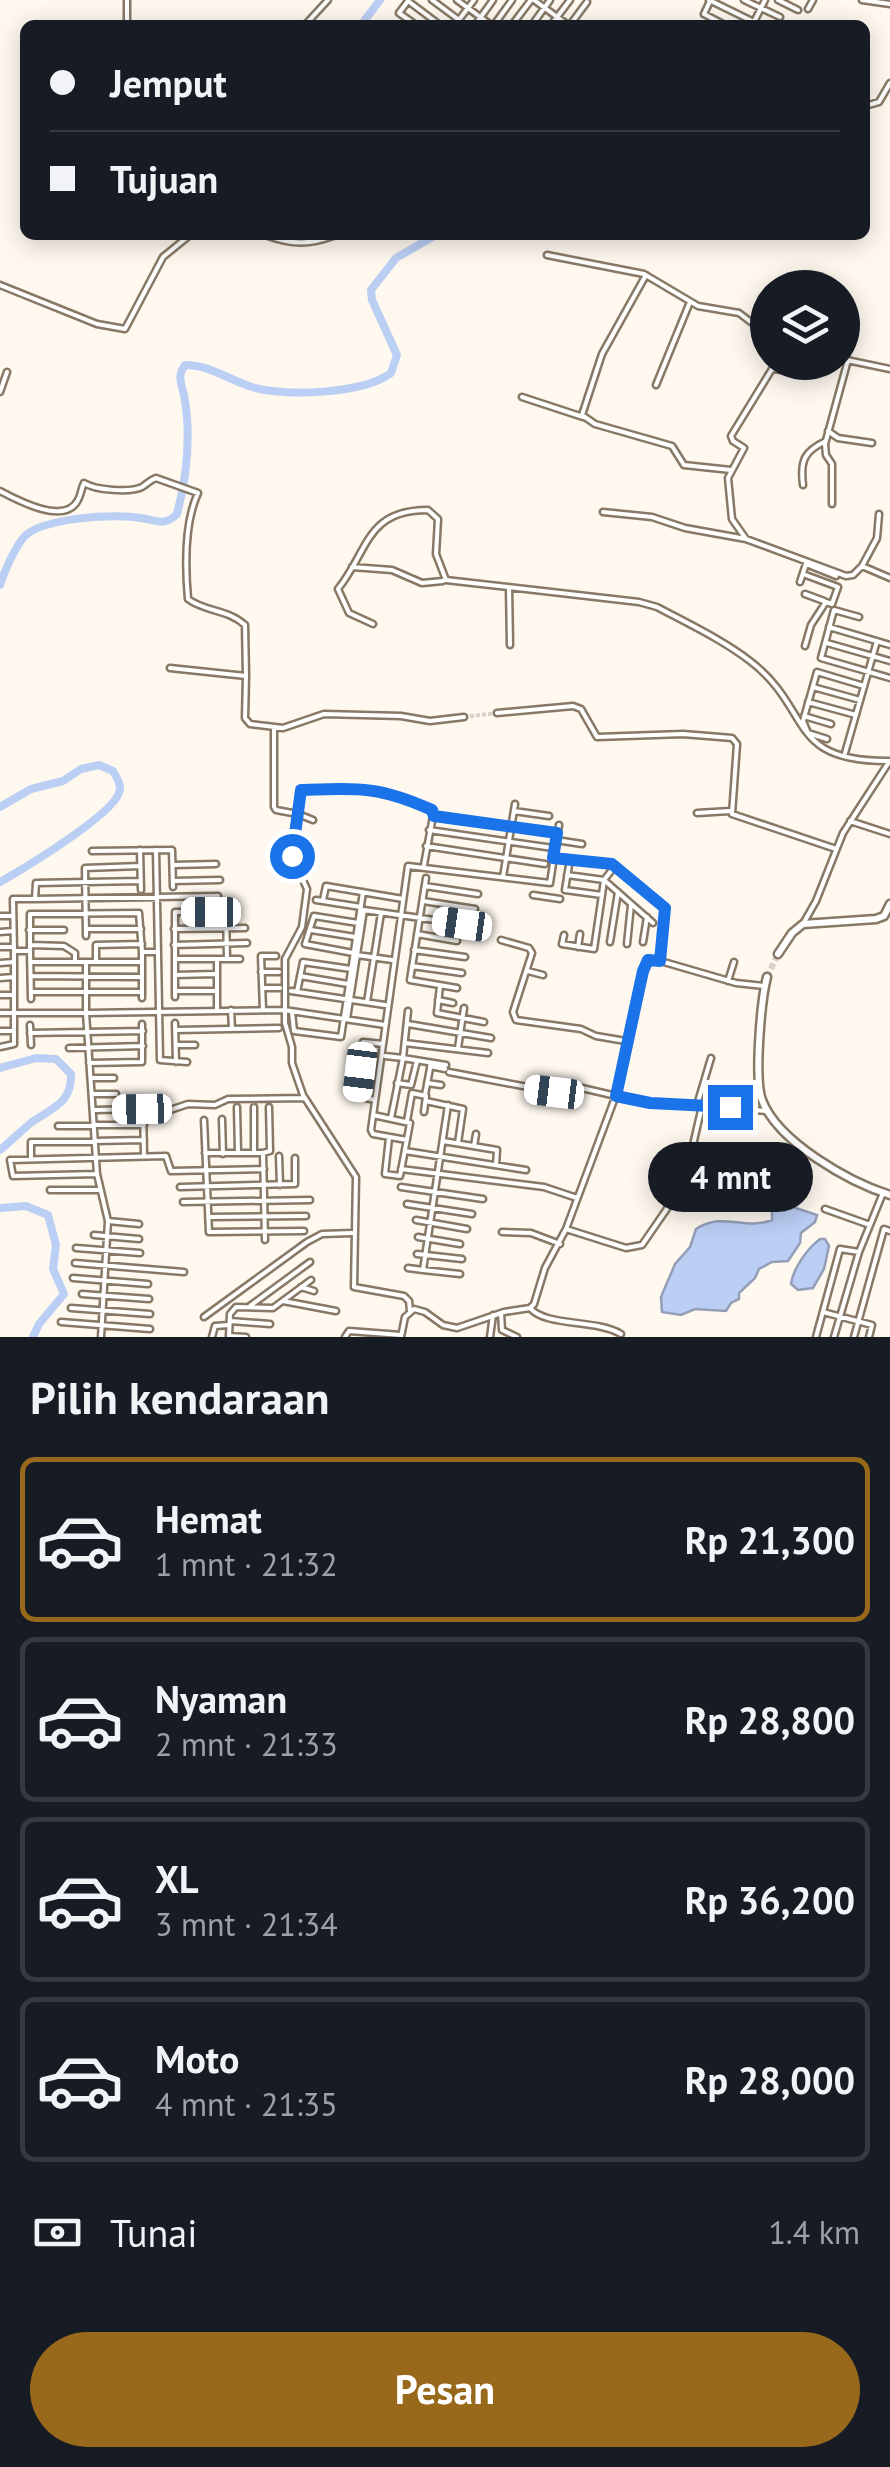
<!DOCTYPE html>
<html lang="id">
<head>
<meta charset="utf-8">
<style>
  :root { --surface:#171b24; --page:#242831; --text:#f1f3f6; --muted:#9ea1a6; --line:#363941; --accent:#98691a }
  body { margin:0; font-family:"PT Sans",sans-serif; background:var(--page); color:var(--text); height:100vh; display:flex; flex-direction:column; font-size:38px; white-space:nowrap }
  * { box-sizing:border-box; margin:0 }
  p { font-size:32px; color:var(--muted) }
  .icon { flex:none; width:55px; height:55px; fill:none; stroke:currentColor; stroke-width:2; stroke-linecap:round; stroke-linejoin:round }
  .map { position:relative; height:1337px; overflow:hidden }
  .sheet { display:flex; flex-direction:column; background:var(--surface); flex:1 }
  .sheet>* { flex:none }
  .guide { position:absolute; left:20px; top:20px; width:850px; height:220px; border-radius:15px; box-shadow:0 5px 25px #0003; display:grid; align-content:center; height:220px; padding:0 30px; background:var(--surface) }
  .controls { position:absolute; left:750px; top:270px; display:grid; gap:20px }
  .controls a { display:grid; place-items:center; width:110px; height:110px; border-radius:50%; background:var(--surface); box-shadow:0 5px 25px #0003; font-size:50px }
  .end { position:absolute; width:45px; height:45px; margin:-22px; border:12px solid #1a73e8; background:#fff; box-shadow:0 0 0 5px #fff }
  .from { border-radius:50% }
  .bubble { position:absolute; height:70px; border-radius:35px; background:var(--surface); box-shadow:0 5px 25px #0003; font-size:32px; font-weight:700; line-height:70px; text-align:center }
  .car { position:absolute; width:30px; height:60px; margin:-30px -15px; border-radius:12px; box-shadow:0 0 8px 2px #0007; background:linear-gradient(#fff 24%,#345 0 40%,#fff 0 76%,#345 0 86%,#fff 0) }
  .guide b { display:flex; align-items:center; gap:35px; height:95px; font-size:38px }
  .guide b+b { border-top:2px solid var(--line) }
  .guide i { width:25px; height:25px; background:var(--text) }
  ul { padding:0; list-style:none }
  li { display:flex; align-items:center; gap:30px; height:165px; margin:0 20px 15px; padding:0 10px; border:5px solid var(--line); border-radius:15px }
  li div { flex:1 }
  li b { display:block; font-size:38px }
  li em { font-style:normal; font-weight:700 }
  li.active { border-color:var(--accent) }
  li>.icon { width:90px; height:90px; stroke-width:1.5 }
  h2 { padding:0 30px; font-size:45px; line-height:120px }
  .pay { display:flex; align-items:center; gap:25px; height:110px; padding:0 30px; font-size:38px }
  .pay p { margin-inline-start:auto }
  .button { display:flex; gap:20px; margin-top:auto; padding:20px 30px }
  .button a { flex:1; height:115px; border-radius:60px; background:var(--accent); color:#fff; font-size:40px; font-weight:700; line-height:115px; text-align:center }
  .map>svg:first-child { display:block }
  .water { fill:#bbcef4; stroke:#949fb7; stroke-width:2.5 }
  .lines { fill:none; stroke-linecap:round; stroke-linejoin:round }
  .river { stroke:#bbcef4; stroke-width:8 }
  .street-tunnel { stroke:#d6d0c8; stroke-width:4; stroke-dasharray:4 2; stroke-linecap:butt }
  .secondary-tunnel { stroke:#d6d0c8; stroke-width:6; stroke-dasharray:6 3; stroke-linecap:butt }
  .street-casing { stroke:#877965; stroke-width:9 }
  .secondary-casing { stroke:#877965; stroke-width:11 }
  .street { stroke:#fff; stroke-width:4 }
  .secondary { stroke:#fff; stroke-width:6 }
  .route { stroke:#1a73e8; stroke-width:12 }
</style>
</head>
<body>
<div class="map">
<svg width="890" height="1337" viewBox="0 0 890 1337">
  <rect width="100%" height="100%" fill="#fef8ef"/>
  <!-- water -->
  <path class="water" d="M778,1202L817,1215L815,1222L801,1233L800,1243L788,1261L772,1262L759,1269L755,1278L739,1293V1299L731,1303L726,1311L695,1309L681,1315L662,1312L661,1297L675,1264L690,1247L696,1229C724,1211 743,1231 772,1220V1204Z
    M820,1239H825L829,1246L824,1269L813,1288L798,1290L791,1284C793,1268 808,1248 820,1239Z"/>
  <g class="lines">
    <!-- river -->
    <path class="river" d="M361,25L380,0
      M0,585C4,572 16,545 25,536C43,518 116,513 141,518C156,520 164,527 177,514C187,476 191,433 184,395C181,382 177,376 185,365C210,365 229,380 252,387C285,397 363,394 391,373L397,355L372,300L371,290L396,258L436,235
      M0,807L31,789L63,781L81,769L99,765L113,771C117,778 122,785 119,793C111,816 23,869 0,882
      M0,1068L36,1058L56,1059L71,1074C72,1103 52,1108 32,1122C21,1131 11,1141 0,1150
      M0,1208L26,1206L48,1215L56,1245L53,1269L64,1294L39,1324L33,1337"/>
    <!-- street-tunnel -->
    <path class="street-tunnel" d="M464,717L497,713"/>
    <!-- secondary-tunnel -->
    <path class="secondary-tunnel" d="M767,977L778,954"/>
    <!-- street casing -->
    <g class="street-casing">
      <path id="street" d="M127,0V25
        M432,0L459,20
        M457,0L491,25
        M534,0L568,25
        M709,0L754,22L765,0
        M744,0L780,17
        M778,0L798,10
        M862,0L890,4
        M710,1L704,14L723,24
        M808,9L813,0
        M305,25L328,0
        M416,25L399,13L408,1L440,25
        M455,25L474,0
        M475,25L493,0
        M494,25L512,0
        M512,25L531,0
        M532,25L550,0
        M551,25L570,0
        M570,25L587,2
        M589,25H590
        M865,106L879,102L890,83
        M265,235C293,245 309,245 336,235
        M350,235H366
        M547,255L644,274L698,306L739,313L768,335
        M646,275L602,354L582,415L595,424L672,446L684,465L731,470
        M0,285L97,324L125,329L163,257L190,235
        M842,359L890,369
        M656,385L690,302
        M0,392L7,372
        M522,397L583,417
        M828,431L838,438L872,443
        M803,485C800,461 804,451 826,441
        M0,491C17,500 65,526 78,500C81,495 81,489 84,483C95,490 130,493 142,487C147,484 150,480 156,478L198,493C185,521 185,565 188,599C205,612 228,609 245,625L246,676
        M832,504V464L826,455L825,444L848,360
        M603,512L652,517L685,528L746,539L846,576L853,575L862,566L890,578
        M746,539L732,519L728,478L744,448L733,441L731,436L772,369L793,371L798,362
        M862,566L877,538L879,514
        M352,567L392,570L422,583L443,581
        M803,574L838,587L832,604L826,602L811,625L805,646
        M800,582L806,564L836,576
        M509,588L510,645
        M805,594L824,601
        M859,617L834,610L821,658L890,678
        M373,624L349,613L338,589C369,550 366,510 428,510L438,519L436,554L446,580L639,602L657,607C687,623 723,640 750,661C814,710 785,762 890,761
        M829,627L890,645
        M827,643L890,661
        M170,668L246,676L245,718L250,724L283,728L324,714L401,716L430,721L464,717
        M813,687L860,700
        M808,702L856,715
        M497,713L573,706L581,709L597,737L683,734L732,738L737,744L732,814L836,849
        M804,716L831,724
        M274,728V807L276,810L298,814L292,856L307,889L302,927L285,959V1023L292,1047V1063L303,1095L356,1177L354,1287L404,1296L409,1301L410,1311
        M827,739L808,733L803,721L817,672L864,686
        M845,753L877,641
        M514,811L549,816
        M697,813L730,811
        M313,820L298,814L301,790C358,788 379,786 433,810L434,816
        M850,821L890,834
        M429,830L553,848
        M556,840L582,844
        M426,846L545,864
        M140,850L141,890
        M156,850L160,1060L187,1062
        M92,851L172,850L173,887
        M554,857L612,864L665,908L660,961
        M173,865L216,864
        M424,865L433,816L557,833
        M567,875L604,880L653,923
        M503,877L515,804
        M426,878L410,980L457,988
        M140,881L36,883L35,899L218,896
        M173,881L220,880
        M425,886L478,894
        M533,895L560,899
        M602,895L604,880L615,866
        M35,899H13L14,951H30V914L139,913L142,952H158
        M316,900L361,907
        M323,900L326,886L403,899
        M423,901L475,909
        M0,916H13
        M803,924L816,901L843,833L889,762
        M86,929H141
        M174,929L245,928
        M29,930H64
        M311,930L355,937
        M0,932L13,931
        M417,934L457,941
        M564,935L562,944L594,949L602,895L565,890L570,859
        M86,936L85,868L140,866
        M501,940L529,948L532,953L513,1012L516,1020L581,1029L596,1036L626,1041
        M610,942L618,892
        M643,942L647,917
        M627,944L631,905
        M31,945L64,946L75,953V962
        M174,945L247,943
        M0,947H14
        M578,947L580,934
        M414,950L465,957
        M30,951L31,999
        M14,952V977
        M142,952V998
        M353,953L305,944L314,916L358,923
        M357,955L392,960
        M175,959H240
        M217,960V1010
        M30,962H142
        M96,962V945L142,944
        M0,963L14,962
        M412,966L462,973
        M528,971L543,975
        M261,972H279
        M175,975L215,974
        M31,976L142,977
        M300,976L348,984
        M0,978L14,977V995
        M728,981L734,962
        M440,986L437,1013L484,1022
        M262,988H280
        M175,991H215
        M291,991L385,1005
        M31,992H142
        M297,992L303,962L351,969
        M0,995H14V1044L0,1047
        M175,997V912H226L227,959
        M438,1000L453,1003
        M367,1002L381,913
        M231,1010L232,1029
        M263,1010L261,956H276
        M292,1012L294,1031L341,1037L363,892
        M0,1013H86V962
        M347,1019L364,910L463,924
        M175,1023L176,1062
        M408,1024L491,1038
        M30,1025L31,1045
        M176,1030L279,1028
        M0,1031H14
        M30,1033L143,1031
        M363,1042L383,1044
        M405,1043L488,1053
        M176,1045H195
        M69,1048L143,1046
        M458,1048L464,1008
        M385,1056L403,1058L408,1011
        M89,1063L142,1062V1024
        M430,1066L445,1069
        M359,1071L357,1096L375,1100
        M449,1072L554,1092L569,1085L642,1102L767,1111
        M92,1078H114
        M397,1083L411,1085L417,1061
        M427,1083L441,1085
        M93,1094H116
        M425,1095L431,1063
        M426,1101L463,1109L458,1143
        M448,1105L423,1270L460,1274
        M697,1105L711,1058
        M237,1107L238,1153
        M254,1107V1153
        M95,1110L143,1109L144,1156
        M144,1111L170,1110L188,1104L215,1105L228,1099L305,1098
        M373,1115L410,1123L400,1176L385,1174L389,1138
        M391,1118L403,1058L446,1065
        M222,1119L223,1154
        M204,1120L209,1232L304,1231
        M407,1121L412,1093L426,1096L424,1112
        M94,1125H144
        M58,1126H94
        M407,1140L373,1134L371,1130L408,866L550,883L559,825
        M95,1141L144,1140
        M443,1141L497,1150L496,1165
        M474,1146L476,1134
        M405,1151L526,1170
        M205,1153H263
        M279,1156L280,1185
        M31,1158V1142H95
        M401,1169L544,1187L577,1198
        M97,1174L13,1176L10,1160L166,1156L171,1171L264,1169
        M180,1187L295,1184V1158
        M401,1187L483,1199
        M50,1190H99
        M183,1202L310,1200
        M407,1204L472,1214
        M825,1209L870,1225
        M208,1217L306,1216
        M416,1220L467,1229
        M108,1221L139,1224
        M566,1229L626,1248L642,1245L684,1184L702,1106
        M502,1232L531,1233L560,1244
        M94,1235L139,1239
        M418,1237L460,1244
        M265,1240L263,1153L270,1151L269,1107
        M76,1248L140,1253
        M417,1254L462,1259
        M75,1263L184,1272
        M408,1268L423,1270
        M73,1278L148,1284
        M301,1287L314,1291
        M82,1294L149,1299
        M283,1301L336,1311
        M250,1306L310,1262
        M71,1308L150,1314
        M530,1308C546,1327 596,1319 621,1334
        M823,1312L872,1325L869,1337
        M501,1313L502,1330L517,1337
        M204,1317L307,1242L322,1234L352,1233
        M230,1321L270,1324
        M61,1322L150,1329
        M229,1336L246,1337
        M101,1337L108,1221L97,1174L86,1013L284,1010L385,1025
        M212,1337L215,1326L229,1325
        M229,1337L230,1314L236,1307L273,1308L311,1280
        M345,1337L349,1331L401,1335
        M401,1337L405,1317L414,1309L425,1312L443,1325L457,1328L504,1312L530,1308L534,1304L545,1268L566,1229L616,1095L646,963L657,960L736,983L764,986
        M490,1337L493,1315
        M816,1337L840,1249L859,1252
        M834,1337L859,1252L883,1193
        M854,1337L884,1229L890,1231"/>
    </g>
    <!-- secondary casing -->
    <g class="secondary-casing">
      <path id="secondary" d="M778,954L792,933L803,924L876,919L884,916L890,904
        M767,977C761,1000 754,1079 762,1100C778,1142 849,1182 890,1195"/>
    </g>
    <!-- street -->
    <use href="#street" class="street"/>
    <!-- secondary -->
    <use href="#secondary" class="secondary"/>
  </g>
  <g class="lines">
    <!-- route -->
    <path class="route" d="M292,856L301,790C358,788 379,786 432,810L434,816L557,833L553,858L612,864L665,908L660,961L648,960L643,971L616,1096L650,1103L730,1107"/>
  </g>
</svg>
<div class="controls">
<a><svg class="icon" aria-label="layers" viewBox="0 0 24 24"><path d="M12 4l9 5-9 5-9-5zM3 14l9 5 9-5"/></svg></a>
</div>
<i class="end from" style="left:292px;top:856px"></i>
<i class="end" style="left:730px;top:1107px"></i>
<div class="bubble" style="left:648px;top:1142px;width:165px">4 mnt</div>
<i class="car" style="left:211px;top:912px;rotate:270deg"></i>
<i class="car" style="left:462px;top:924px;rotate:278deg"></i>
<i class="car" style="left:360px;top:1072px;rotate:187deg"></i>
<i class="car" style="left:554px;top:1092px;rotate:277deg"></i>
<i class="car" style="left:142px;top:1109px;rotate:269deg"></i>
<div class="guide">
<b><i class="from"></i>Jemput</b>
<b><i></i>Tujuan</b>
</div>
</div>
<section class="sheet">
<h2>Pilih kendaraan</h2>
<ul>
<li class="active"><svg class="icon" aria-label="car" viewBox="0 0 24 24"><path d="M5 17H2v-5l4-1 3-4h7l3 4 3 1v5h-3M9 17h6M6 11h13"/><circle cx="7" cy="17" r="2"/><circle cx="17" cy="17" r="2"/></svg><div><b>Hemat</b><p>1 mnt · 21:32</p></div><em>Rp 21,300</em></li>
<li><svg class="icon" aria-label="car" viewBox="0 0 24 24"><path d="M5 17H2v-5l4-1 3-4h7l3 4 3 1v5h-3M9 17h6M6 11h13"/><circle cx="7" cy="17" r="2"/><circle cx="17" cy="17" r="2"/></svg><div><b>Nyaman</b><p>2 mnt · 21:33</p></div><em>Rp 28,800</em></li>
<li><svg class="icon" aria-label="car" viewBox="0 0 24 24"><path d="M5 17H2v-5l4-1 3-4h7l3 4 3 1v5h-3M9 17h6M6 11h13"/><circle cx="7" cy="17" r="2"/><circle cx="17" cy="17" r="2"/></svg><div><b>XL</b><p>3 mnt · 21:34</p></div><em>Rp 36,200</em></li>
<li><svg class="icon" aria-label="car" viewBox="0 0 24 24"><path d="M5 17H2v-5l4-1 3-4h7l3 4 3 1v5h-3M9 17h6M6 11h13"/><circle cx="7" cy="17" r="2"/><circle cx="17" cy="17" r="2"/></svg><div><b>Moto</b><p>4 mnt · 21:35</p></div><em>Rp 28,000</em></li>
</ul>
<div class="pay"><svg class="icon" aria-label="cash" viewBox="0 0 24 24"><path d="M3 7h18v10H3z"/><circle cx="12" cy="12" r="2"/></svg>Tunai<p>1.4 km</p></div>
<div class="button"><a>Pesan</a></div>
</section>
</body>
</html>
